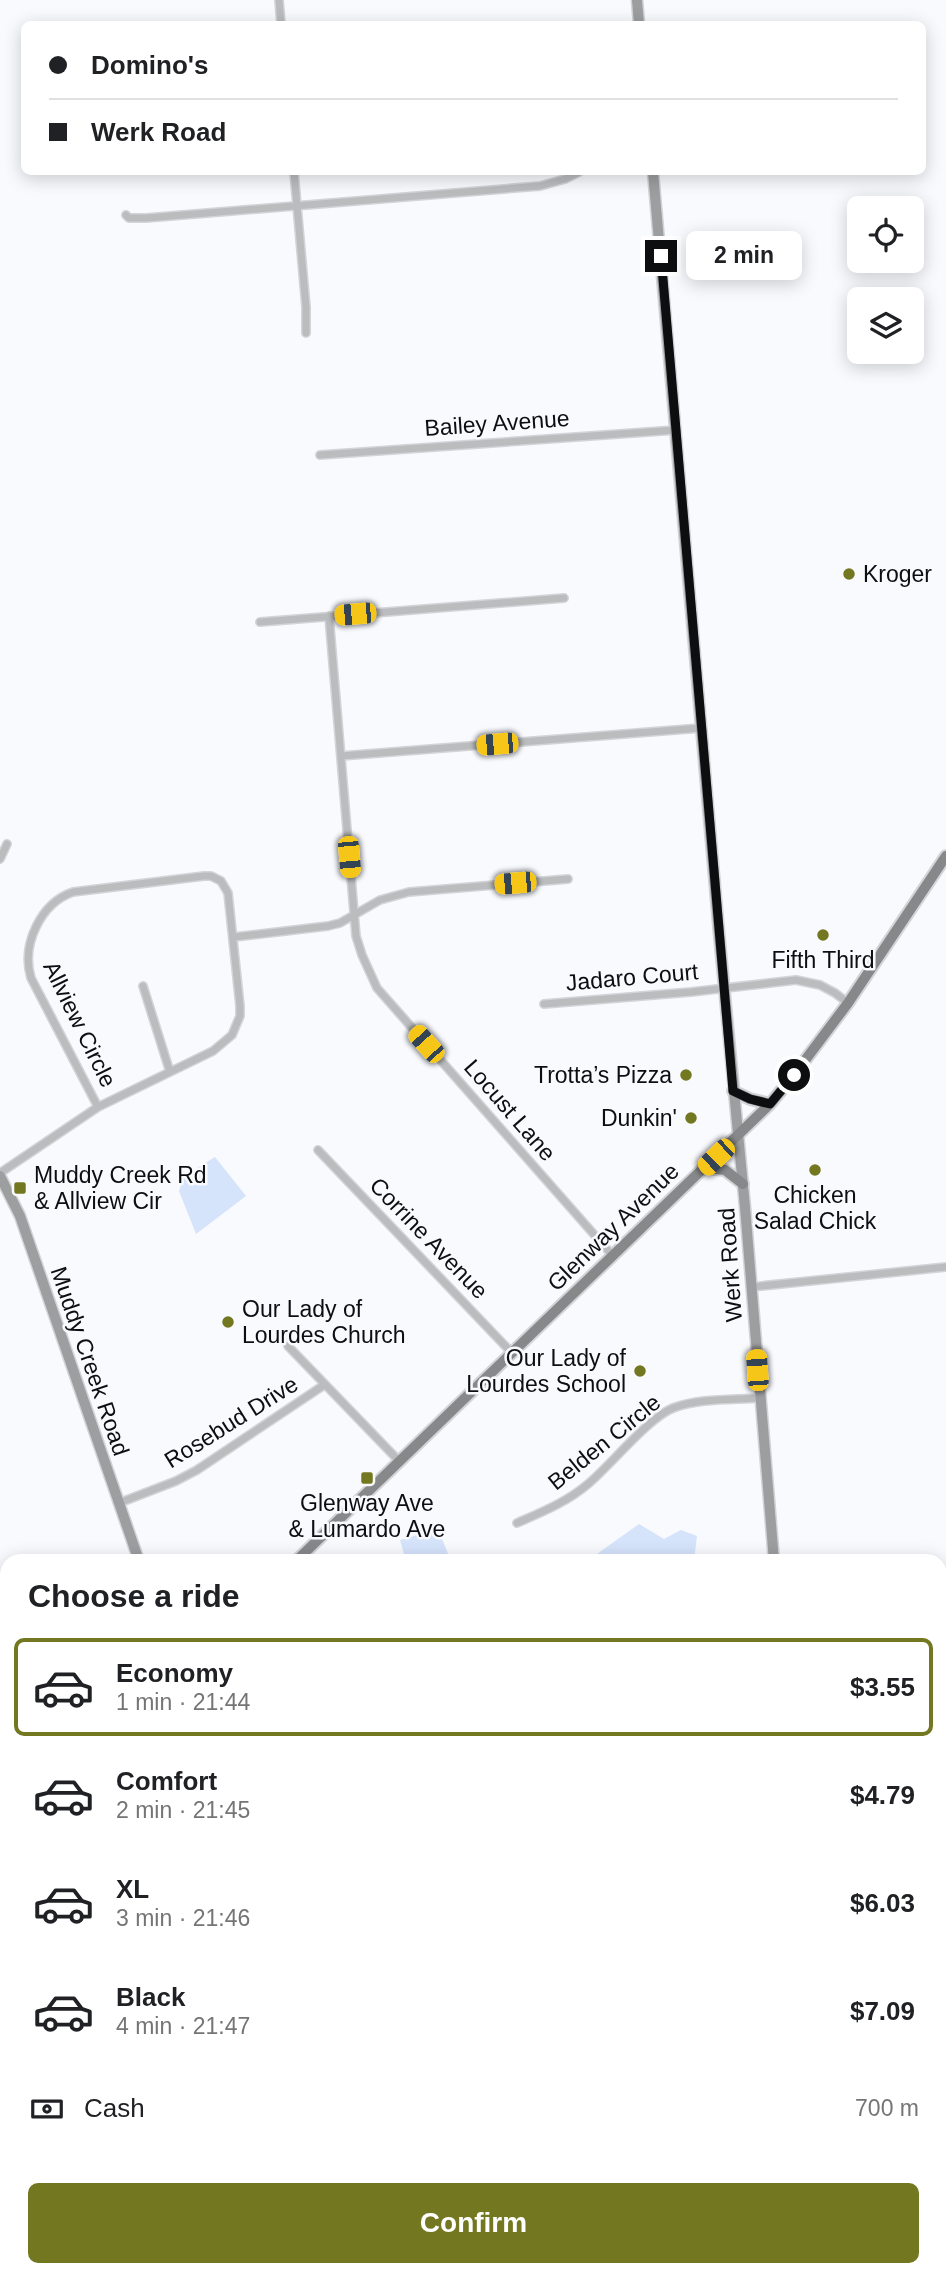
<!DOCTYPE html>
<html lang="en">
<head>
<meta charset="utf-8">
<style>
  :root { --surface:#fff; --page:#f6f6f6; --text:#202124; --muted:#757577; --line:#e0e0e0; --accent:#737820 }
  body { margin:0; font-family:Helvetica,sans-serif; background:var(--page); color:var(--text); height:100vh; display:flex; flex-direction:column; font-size:26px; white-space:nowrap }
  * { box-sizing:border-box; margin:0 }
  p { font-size:23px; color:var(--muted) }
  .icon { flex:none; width:38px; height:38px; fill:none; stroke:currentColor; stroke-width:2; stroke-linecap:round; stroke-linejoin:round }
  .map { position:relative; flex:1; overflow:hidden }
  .drawer { position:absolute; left:0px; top:1554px; width:947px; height:723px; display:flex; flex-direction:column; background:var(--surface); border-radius:21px 21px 0 0; box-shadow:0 4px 18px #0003 }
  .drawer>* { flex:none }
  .hud { position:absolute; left:21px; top:21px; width:905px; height:154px; border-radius:10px; box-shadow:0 4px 18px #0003; display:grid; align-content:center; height:154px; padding:0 28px; background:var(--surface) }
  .controls { position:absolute; left:847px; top:196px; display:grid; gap:14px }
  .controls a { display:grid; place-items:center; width:77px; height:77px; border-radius:10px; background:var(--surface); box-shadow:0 4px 18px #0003; font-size:35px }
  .end { position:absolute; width:32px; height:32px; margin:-16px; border:9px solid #0d0e0f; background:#fff; box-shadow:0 0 0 4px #fff }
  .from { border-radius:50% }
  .bubble { position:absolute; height:49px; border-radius:10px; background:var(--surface); box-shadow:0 4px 18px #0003; font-size:23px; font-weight:600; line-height:49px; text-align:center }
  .car { position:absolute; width:21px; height:42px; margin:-21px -10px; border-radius:9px; box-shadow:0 0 5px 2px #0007; background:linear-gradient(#f5c518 24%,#345 0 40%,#f5c518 0 76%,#345 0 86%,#f5c518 0) }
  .hud b { display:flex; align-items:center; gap:24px; height:66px; font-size:26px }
  .hud b+b { border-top:2px solid var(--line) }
  .hud i { width:18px; height:18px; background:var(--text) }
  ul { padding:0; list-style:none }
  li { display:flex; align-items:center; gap:21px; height:98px; margin:0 14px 10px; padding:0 14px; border:4px solid transparent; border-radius:10px }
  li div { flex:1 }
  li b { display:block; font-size:26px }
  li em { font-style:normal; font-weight:600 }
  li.selected { border-color:var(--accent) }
  li>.icon { width:63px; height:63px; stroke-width:1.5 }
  h2 { padding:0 28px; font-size:32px; line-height:84px }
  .pay { display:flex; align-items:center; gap:18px; height:77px; padding:0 28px; font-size:26px }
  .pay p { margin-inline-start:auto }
  .primary-button { display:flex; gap:14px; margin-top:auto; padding:14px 28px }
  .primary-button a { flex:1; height:80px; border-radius:10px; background:var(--accent); color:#fff; font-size:28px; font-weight:600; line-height:80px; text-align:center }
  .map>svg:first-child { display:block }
  .green { fill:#d5e3fb }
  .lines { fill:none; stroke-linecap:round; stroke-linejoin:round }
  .street-casing { stroke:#d3d4d8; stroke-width:10 }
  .secondary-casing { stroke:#d3d4d8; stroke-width:13 }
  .primary-casing { stroke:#d3d4d8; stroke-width:14 }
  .street { stroke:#bbbcbe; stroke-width:7 }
  .secondary { stroke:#9d9ea0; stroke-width:10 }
  .primary { stroke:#87888a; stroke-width:10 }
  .route { stroke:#0d0e0f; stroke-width:9 }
  .poi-dot { fill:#737820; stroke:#f9fafe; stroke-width:2.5 }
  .labels { text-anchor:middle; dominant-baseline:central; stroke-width:5; stroke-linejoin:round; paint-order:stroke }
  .street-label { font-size:23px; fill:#0d0e0f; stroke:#f9fafe }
  .poi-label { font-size:23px; fill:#0d0e0f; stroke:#f9fafe; text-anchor:start }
</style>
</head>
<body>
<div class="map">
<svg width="946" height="2276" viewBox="0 0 946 2276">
  <rect width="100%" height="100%" fill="#f9fafe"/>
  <!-- green -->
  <path class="green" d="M215,1157L246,1196L196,1234L179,1191L184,1176Z
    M639,1524L664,1539L681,1530L697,1536L694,1561H587Z
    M438,1529L451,1561H406L400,1540Z
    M0,2118L7,2127V2270H119L124,2276H0Z"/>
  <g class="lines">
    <!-- street casing -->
    <g class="street-casing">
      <path id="street" d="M279,0L281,24
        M294,172L306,307V333
        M126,215L129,218H146L540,186L565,179L579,172
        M320,455L676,430
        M329,616L356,936L362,955L377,988L613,1256
        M260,622L564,598
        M341,756L701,728
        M0,859L7,844
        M234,937L328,926L340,923L380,900L409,892L568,879
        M143,986L170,1072
        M544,1004L691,992L796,980L820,985L835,993L848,1003
        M318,1150L512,1353
        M0,1173L98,1107L213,1051L232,1035L240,1016V1006L228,893L221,881L211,876H204L73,892C41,903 21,944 31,978L98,1107
        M751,1287L946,1267
        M288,1346L400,1462
        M119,1503L176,1481L197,1470L324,1385
        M517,1523C542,1512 567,1502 588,1484C611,1465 648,1418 673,1408C699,1398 732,1400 760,1398
        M0,1737L7,1736
        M940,1752L946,1751
        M0,1920L7,1924
        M940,2101L946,2156
        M0,2118L7,2127
        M119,2270L124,2276
        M654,2270L655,2276
        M184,2276L191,2270
        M736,2276L782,2270"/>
    </g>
    <!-- secondary casing -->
    <g class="secondary-casing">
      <path id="secondary" d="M637,0L639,24
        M653,172L719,933L745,1207L774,1561
        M0,1176L20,1216L139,1561
        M940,1643L946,1642
        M851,2270V2276
        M562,2276L568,2270"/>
    </g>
    <!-- primary casing -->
    <g class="primary-casing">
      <path id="primary" d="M733,1091L750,1099L770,1104
        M705,1168L725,1170L743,1184
        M296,1561L770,1104L794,1075L848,1003L946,856
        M0,1887L7,1877"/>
    </g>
    <!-- street -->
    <use href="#street" class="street"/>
    <!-- secondary -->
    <use href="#secondary" class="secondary"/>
    <!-- primary -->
    <use href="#primary" class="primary"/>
  </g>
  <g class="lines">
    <!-- route -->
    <path class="route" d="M661,256L733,1091L750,1099L770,1104L794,1075"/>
  </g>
  <!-- markers -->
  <g class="poi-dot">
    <circle cx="849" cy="574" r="7"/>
    <circle cx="823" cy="935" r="7"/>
    <circle cx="686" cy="1075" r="7"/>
    <circle cx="691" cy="1118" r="7"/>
    <circle cx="815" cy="1170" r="7"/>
    <rect x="13" y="1181" width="14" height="14" rx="3.5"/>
    <circle cx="228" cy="1322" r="7"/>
    <circle cx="640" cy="1371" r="7"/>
    <rect x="360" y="1471" width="14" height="14" rx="3.5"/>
  </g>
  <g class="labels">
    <!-- street labels -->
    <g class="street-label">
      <text transform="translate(497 423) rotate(-4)">Bailey Avenue</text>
      <text transform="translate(632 977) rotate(-5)">Jadaro Court</text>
      <text transform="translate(80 1024) rotate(64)">Allview Circle</text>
      <text transform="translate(510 1110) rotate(49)">Locust Lane</text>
      <text transform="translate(613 1227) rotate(-44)">Glenway Avenue</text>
      <text transform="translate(429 1238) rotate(46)">Corrine Avenue</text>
      <text transform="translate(730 1265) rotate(-94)">Werk Road</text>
      <text transform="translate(90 1361) rotate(71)">Muddy Creek Road</text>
      <text transform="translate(231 1422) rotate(-32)">Rosebud Drive</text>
      <text transform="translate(604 1442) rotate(-39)">Belden Circle</text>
    </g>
    <!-- poi labels -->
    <g class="poi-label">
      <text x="863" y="574">Kroger</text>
      <text x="823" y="960" text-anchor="middle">Fifth Third</text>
      <text x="672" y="1075" text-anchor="end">Trotta’s Pizza</text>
      <text x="677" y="1118" text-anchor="end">Dunkin'</text>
      <text x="34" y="1175">Muddy Creek Rd<tspan x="34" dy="26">&amp; Allview Cir</tspan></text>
      <text x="815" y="1195" text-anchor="middle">Chicken<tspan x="815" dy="26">Salad Chick</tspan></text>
      <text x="242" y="1309">Our Lady of<tspan x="242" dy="26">Lourdes Church</tspan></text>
      <text x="626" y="1358" text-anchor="end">Our Lady of<tspan x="626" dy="26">Lourdes School</tspan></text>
      <text x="367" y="1503" text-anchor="middle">Glenway Ave<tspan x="367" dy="26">&amp; Lumardo Ave</tspan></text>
    </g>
  </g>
</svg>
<div class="controls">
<a><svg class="icon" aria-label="locate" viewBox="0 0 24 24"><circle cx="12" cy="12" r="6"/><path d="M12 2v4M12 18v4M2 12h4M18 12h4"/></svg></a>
<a><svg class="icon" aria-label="layers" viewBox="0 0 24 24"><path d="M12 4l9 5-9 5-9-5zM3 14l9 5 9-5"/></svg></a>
</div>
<i class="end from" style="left:794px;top:1075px"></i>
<i class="end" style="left:661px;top:256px"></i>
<div class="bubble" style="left:686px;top:231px;width:116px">2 min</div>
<i class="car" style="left:355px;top:614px;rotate:265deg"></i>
<i class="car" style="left:497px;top:744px;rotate:265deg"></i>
<i class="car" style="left:349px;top:857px;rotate:175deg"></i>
<i class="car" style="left:515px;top:883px;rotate:265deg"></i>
<i class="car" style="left:426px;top:1044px;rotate:318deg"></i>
<i class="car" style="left:716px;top:1157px;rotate:226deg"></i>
<i class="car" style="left:757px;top:1370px;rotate:356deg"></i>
<div class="hud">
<b><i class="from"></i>Domino's</b>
<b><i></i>Werk Road</b>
</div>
<section class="drawer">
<h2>Choose a ride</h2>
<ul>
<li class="selected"><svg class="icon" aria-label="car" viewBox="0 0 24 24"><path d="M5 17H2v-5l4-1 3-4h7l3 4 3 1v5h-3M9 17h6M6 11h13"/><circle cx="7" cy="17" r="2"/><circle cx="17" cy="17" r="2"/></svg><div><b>Economy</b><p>1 min · 21:44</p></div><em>$3.55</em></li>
<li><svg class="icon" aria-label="car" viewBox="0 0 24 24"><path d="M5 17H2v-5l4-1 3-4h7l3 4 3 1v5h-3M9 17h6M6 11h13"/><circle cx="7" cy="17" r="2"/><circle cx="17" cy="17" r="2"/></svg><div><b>Comfort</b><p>2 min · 21:45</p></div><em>$4.79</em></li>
<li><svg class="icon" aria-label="car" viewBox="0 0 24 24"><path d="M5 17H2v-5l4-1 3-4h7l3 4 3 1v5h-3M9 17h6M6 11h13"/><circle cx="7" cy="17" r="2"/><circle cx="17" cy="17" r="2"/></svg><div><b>XL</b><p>3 min · 21:46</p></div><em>$6.03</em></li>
<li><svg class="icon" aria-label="car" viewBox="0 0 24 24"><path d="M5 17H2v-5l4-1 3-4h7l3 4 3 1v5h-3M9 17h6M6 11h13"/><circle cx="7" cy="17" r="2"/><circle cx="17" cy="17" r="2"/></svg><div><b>Black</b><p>4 min · 21:47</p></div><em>$7.09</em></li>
</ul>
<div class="pay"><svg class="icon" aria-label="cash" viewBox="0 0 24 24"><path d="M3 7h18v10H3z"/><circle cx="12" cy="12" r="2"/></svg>Cash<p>700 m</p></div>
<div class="primary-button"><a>Confirm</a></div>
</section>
</div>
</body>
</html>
